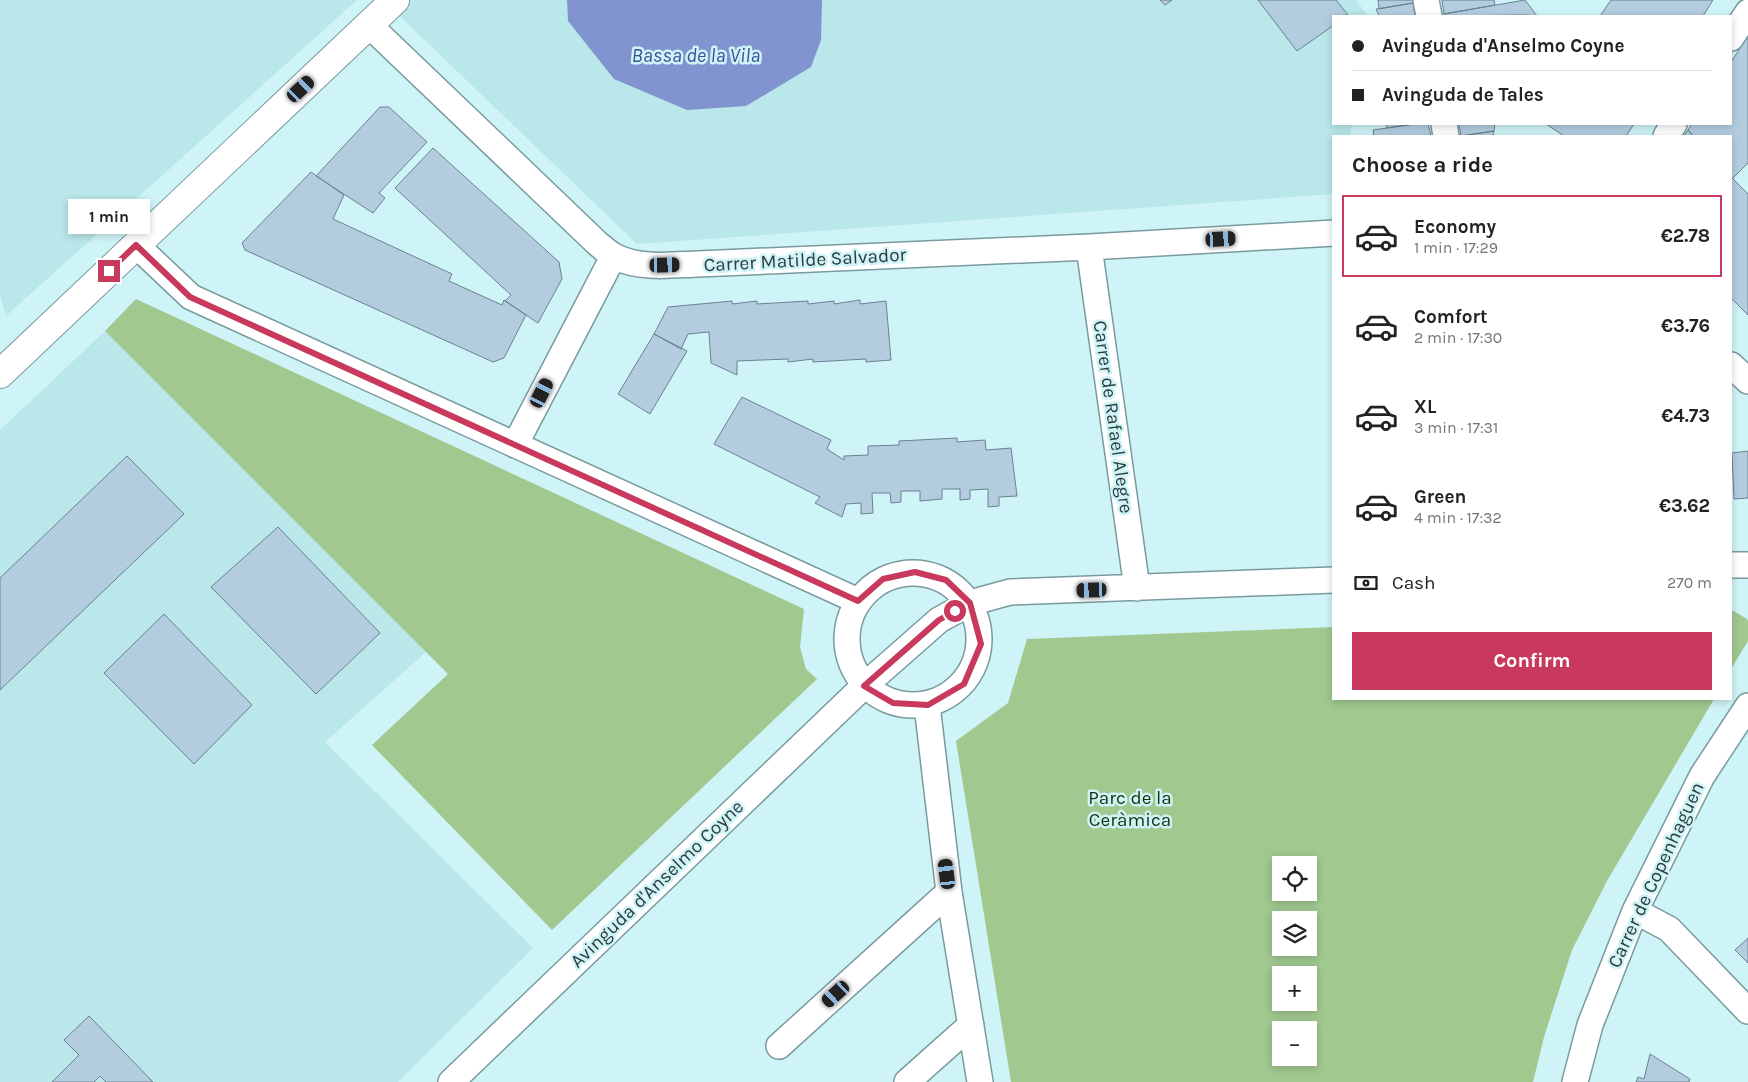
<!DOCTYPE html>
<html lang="en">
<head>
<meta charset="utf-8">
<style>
  :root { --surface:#fff; --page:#f6f6f6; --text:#222; --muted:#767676; --line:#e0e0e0; --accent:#c8395d }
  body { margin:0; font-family:Karla,sans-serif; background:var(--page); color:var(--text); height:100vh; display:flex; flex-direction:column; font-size:19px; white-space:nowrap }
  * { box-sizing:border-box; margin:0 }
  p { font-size:16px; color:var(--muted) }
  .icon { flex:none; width:28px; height:28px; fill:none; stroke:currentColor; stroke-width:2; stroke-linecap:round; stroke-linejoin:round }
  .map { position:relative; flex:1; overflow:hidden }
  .side { position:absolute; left:1332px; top:135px; width:400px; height:565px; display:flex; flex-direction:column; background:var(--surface); border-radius:0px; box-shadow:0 2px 8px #0003 }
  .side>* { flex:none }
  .guide { position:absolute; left:1332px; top:15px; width:400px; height:110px; border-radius:0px; box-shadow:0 2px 8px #0003; display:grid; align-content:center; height:110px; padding:0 20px; background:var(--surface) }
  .tools { position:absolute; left:1272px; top:856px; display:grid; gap:10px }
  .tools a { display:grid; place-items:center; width:45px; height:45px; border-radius:0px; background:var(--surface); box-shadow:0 2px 8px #0003; font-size:25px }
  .end { position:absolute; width:22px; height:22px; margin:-11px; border:6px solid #c8395d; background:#fff; box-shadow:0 0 0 2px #fff }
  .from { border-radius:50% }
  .bubble { position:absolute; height:35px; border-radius:0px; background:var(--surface); box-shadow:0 2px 8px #0003; font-size:16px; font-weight:700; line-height:35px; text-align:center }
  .car { position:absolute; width:15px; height:30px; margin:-15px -8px; border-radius:6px; box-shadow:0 0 4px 1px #0007; background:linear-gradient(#222 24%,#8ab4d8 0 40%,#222 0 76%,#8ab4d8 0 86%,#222 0) }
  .guide b { display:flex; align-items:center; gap:18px; height:48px; font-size:19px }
  .guide b+b { border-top:1px solid var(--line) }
  .guide i { width:12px; height:12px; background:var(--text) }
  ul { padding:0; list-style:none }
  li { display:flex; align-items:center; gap:15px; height:82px; margin:0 10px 8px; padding:0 10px; border:2px solid transparent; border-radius:0px }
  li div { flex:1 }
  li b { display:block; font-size:19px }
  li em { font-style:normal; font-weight:700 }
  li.on { border-color:var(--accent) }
  li>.icon { width:45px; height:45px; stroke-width:1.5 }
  h2 { padding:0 20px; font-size:22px; line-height:60px }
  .pay { display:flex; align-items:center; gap:12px; height:55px; padding:0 20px; font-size:19px }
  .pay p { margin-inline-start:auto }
  .primary-button { display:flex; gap:10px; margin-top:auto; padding:10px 20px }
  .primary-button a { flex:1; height:58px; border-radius:0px; background:var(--accent); color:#fff; font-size:20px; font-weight:700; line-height:58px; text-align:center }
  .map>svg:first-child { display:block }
  .built { fill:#b9e7ea }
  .green { fill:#a0c88f; fill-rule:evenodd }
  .water { fill:#8194d0 }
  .building { fill:#b3cddf; stroke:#698292 }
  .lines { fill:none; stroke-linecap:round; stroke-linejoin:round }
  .street-casing { stroke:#799b9f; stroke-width:28 }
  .secondary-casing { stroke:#799b9f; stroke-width:30 }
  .street { stroke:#fff; stroke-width:25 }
  .secondary { stroke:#fff; stroke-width:28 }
  .route { stroke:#c8395d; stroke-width:6 }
  .labels { text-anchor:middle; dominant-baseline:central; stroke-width:5; stroke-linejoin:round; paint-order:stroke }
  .street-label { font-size:19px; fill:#2e3c3d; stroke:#cff4f7 }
  .park-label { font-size:19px; fill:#183209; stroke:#cff4f7 }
  .water-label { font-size:20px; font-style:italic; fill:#3d509a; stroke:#cff4f7 }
</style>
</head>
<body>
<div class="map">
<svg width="1748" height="1082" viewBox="0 0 1748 1082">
  <rect width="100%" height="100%" fill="#cff4f7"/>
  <!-- built -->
  <path class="built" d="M0,0H357L6,316L0,296Z
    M383,0H1356L1368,16H1334V124H1352L1350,136H1334V194L637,244Z
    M105,331L426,652L325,742L533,948L398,1082H0V430Z"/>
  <!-- green -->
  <path class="green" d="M136,299L804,609L800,647L806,669L817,679L552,930L372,745L448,674L105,331Z
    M1731,611H1734L1747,619L1748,621V641L1731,669Z
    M1334,627V699H1714L1607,881L1572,950L1544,1037L1533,1082H1011L956,741L1008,703L1027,639ZM1281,865H1309V892H1281ZM1281,920H1309V948H1281ZM1281,975H1309V1002H1281ZM1281,1030H1309V1058H1281Z"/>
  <!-- water -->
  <path class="water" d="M567,0H822L821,40L811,67L746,106L687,110L614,79L568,21Z"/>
  <!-- building -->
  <path class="building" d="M1160,0H1172L1165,5Z
    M1258,0H1336L1348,15L1334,16V25L1297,51Z
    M1378,0H1413V3L1379,9Z
    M1442,0H1494L1495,5L1444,14Z
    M1525,0L1537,16L1525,15L1444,16V14Z
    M1611,0H1713L1703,16H1600Z
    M1413,3L1415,16H1379L1376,9Z
    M1748,36V163L1733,178L1731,177V136H1693L1688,130L1692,124H1731V62Z
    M380,107H389L427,142L379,193L385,198L373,213L316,176Z
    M1386,124H1415L1387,128Z
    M1414,124H1428L1431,136H1374L1373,130Z
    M1459,124H1495L1494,131L1461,136Z
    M1546,124H1634L1626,136H1564Z
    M1688,130L1693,136H1684Z
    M1494,131L1493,136H1461Z
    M433,148L559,262L562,279L538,323L505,301L511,295L395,188Z
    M311,172L344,195L333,219L452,274L449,281L502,305L504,300L526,315L504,358L493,362L245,250L242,243Z
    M1731,177L1748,194V315L1731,298Z
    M860,300V304L886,301L891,360L866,362V359L813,362V359L788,362V359L737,361V375L711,363L709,332L688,334L681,349L654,334L668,307L732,301V304L757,301V304L808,301V304L834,301V304Z
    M654,334L687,351L650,414L618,394Z
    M742,397L831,440L827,449L844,460V456L868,455V446L899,445V441L957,438V442L985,440L986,450L1011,448L1017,496L999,497V506L988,507V489L970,490V499L960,500V489H942V499L920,501V491H901V502L891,503L890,493H872L873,513L861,514V503L846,504L842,517L815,503L820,497L714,444Z
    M1748,451V498L1734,499L1732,453Z
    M127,456L184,514L0,690V578Z
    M278,527L380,633L316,694L211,587Z
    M164,614L252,705L194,764L104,673Z
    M1748,938V963L1735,950Z
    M89,1016L153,1082H106L100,1076L94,1082H52L79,1055L64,1040Z
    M1650,1054L1690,1079L1689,1082H1636L1638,1077L1644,1079Z"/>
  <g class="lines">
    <!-- street casing -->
    <g class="street-casing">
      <path id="street" d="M1426,0L1429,16
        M369,25L597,243C603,248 609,254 616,257C640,269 671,265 698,264L1089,247L1334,233
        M1731,38L1748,12
        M1444,124L1446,136
        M1666,136L1674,124
        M136,245L191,297L858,601
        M1089,247L1137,588
        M1731,365L1748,381
        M515,445L613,257
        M1731,565H1748
        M847 639a66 66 0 1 1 132 0a66 66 0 1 1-132 0Z
        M927,705L949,892L980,1082
        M1635,911L1669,929L1748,1011
        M779,1046L949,892
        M451,1082L864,686L939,620L970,603L1010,592L1334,580
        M907,1082L971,1025
        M1575,1082L1590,1025L1635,911L1702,776L1748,706"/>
    </g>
    <!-- secondary casing -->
    <g class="secondary-casing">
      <path id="secondary" d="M0,374L395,0"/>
    </g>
    <!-- street -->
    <use href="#street" class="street"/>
    <!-- secondary -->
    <use href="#secondary" class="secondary"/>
  </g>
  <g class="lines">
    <!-- route -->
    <path class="route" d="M109,271L136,245L190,297L858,601L883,579L915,572L946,580L970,603L981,644L964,684L928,705L893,703L864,686L939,620L955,611"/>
  </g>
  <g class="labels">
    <!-- street labels -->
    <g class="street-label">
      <text transform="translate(805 260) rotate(-3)">Carrer Matilde Salvador</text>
      <text transform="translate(1113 417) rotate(82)">Carrer de Rafael Alegre</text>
      <text transform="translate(1656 875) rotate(-65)">Carrer de Copenhaguen</text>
      <text transform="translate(657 884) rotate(-44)">Avinguda d'Anselmo Coyne</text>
    </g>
    <!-- park labels -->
    <g class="park-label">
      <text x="1130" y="798">Parc de la<tspan x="1130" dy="22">Ceràmica</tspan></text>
    </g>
    <!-- water labels -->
    <g class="water-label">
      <text x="696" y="55">Bassa de la Vila</text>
    </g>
  </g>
</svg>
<div class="tools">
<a><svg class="icon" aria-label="locate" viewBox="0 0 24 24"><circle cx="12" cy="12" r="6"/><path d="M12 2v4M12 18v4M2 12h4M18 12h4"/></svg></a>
<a><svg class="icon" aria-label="layers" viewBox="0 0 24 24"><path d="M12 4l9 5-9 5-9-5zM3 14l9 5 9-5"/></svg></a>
<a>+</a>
<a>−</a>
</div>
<i class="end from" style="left:955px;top:611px"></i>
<i class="end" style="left:109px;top:271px"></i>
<div class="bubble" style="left:68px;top:199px;width:82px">1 min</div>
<i class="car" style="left:301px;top:89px;rotate:47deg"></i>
<i class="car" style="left:1221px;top:239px;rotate:87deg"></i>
<i class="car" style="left:665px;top:265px;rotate:89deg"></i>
<i class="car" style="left:542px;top:393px;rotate:27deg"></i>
<i class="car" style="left:1092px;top:590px;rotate:268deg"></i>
<i class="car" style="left:947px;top:874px;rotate:353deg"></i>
<i class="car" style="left:836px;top:994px;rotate:228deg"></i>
<div class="guide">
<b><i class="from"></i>Avinguda d'Anselmo Coyne</b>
<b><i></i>Avinguda de Tales</b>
</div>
<section class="side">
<h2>Choose a ride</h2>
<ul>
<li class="on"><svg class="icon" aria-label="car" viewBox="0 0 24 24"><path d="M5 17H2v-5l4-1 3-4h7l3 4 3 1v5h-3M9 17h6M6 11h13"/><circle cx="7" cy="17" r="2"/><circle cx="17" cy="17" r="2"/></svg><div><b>Economy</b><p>1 min · 17:29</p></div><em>€2.78</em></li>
<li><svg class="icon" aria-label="car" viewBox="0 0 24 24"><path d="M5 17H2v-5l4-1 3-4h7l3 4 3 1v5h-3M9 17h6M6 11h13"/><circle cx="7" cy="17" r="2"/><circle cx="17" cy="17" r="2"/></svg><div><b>Comfort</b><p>2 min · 17:30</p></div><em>€3.76</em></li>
<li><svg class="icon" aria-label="car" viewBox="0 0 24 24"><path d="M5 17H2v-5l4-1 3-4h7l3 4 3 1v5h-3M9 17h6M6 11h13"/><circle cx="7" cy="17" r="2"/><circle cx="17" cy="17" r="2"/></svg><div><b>XL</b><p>3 min · 17:31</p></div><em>€4.73</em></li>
<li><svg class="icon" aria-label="car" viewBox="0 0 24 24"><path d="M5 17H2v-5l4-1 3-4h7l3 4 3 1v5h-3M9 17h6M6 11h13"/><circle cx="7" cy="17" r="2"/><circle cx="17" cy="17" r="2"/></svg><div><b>Green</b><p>4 min · 17:32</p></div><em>€3.62</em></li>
</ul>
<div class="pay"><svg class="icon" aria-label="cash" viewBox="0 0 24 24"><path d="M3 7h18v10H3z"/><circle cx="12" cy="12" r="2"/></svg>Cash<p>270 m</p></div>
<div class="primary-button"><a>Confirm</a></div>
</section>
</div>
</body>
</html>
